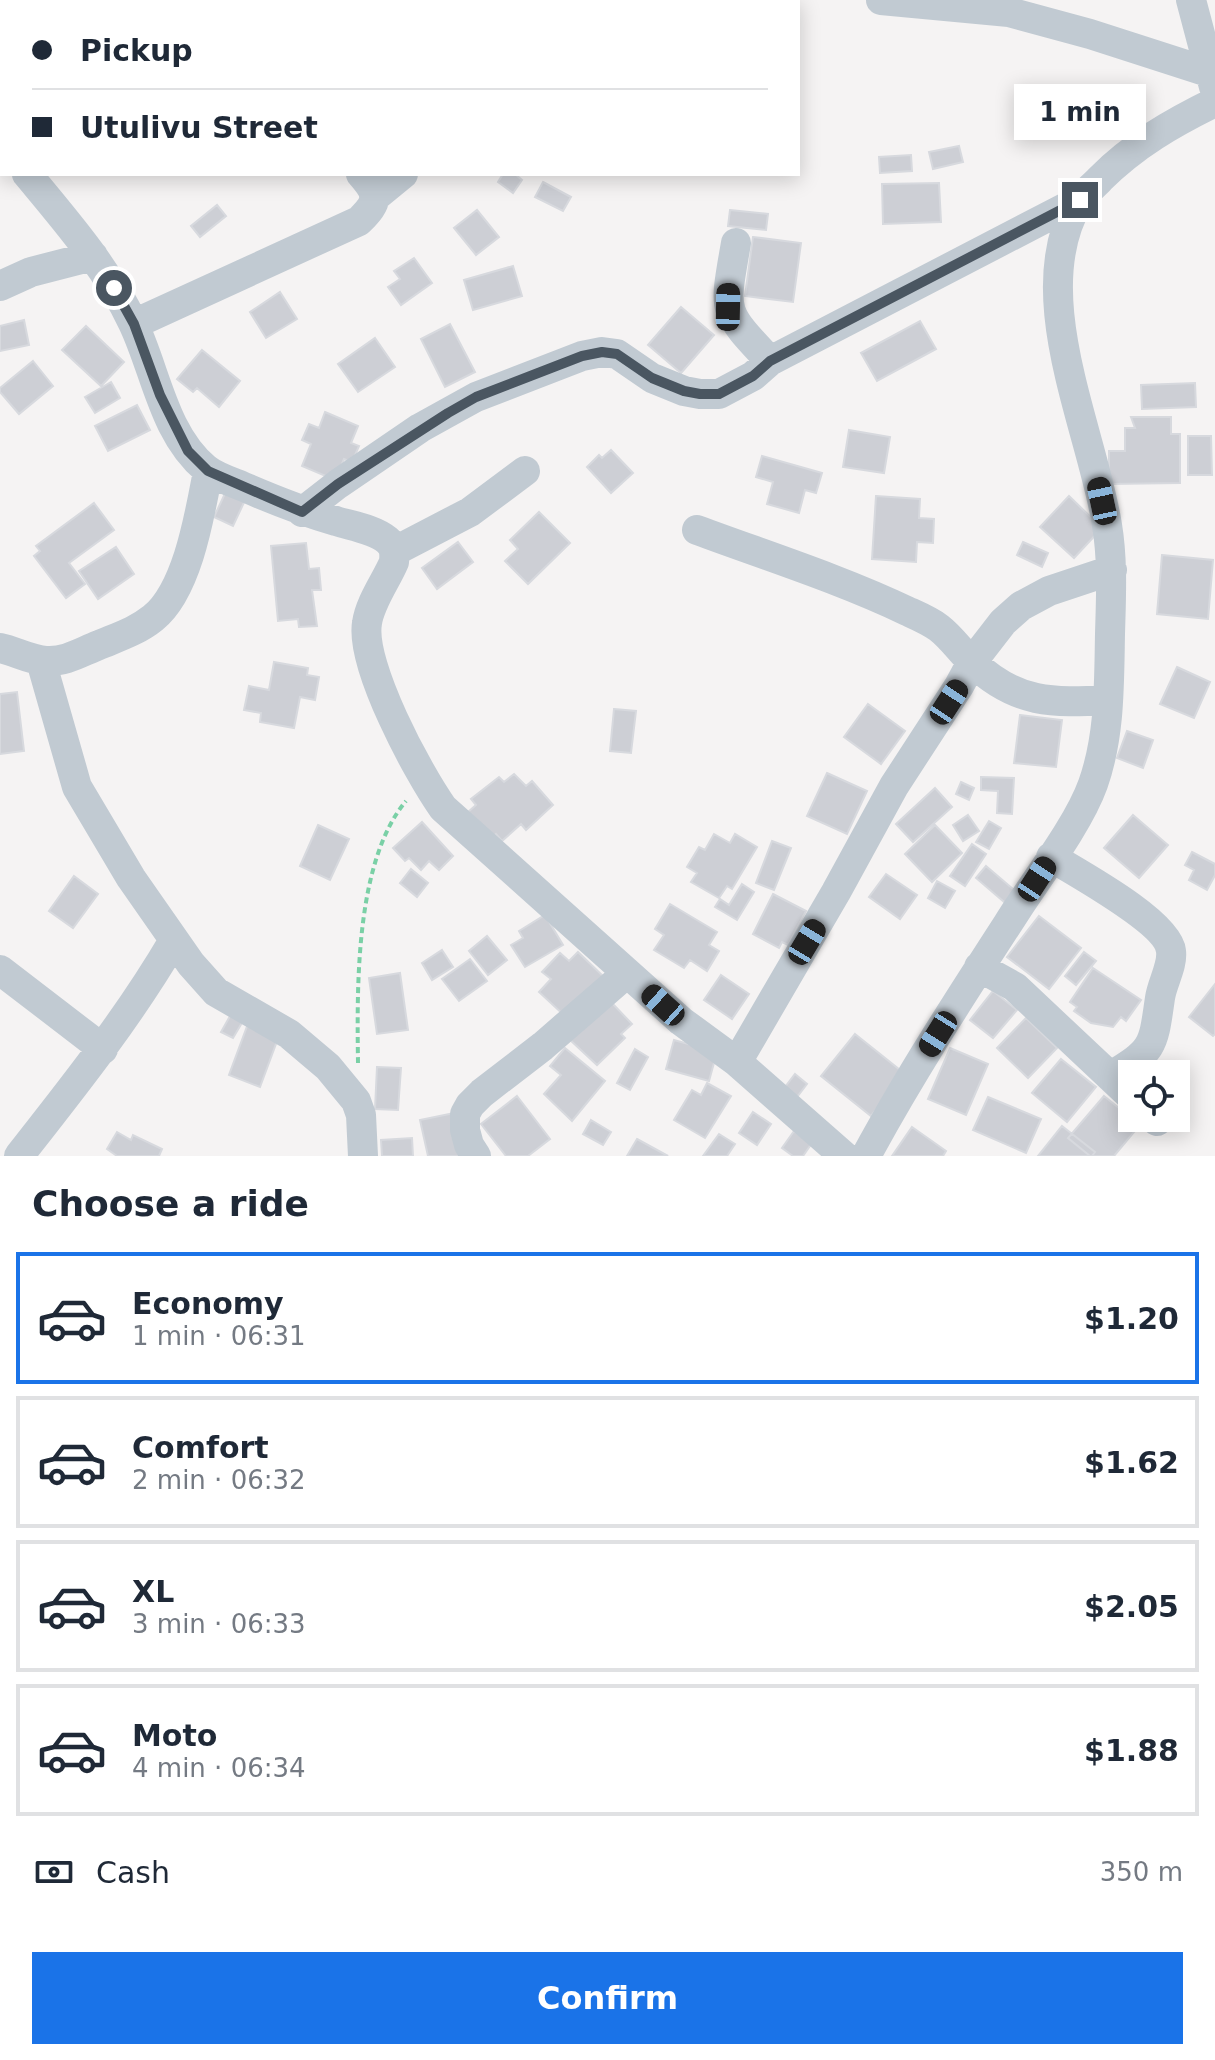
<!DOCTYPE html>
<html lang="en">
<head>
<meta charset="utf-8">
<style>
  :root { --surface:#fff; --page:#f6f6f7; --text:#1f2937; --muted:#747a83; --line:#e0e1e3; --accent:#1a73e8 }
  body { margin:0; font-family:"DejaVu Sans",sans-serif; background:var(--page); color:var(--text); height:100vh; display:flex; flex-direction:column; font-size:30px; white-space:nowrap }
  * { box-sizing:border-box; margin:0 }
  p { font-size:26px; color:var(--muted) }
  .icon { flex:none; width:44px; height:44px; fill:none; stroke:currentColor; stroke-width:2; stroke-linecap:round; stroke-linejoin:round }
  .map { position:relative; height:1156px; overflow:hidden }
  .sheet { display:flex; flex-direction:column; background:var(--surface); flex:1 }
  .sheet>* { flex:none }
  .banner { position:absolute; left:0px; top:0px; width:800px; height:176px; box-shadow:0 4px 20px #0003; display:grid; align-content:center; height:176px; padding:0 32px; background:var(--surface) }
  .tools { position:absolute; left:1118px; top:1060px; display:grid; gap:16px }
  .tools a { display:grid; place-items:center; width:72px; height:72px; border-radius:0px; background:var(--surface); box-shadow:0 4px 20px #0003; font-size:40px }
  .end { position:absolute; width:36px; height:36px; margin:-18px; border:10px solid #4a5661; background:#fff; box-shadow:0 0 0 4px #fff }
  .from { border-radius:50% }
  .bubble { position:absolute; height:56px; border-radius:0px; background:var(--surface); box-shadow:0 4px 20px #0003; font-size:26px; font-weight:700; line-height:56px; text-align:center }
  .car { position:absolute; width:24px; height:48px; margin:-24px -12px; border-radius:10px; box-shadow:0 0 6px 2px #0007; background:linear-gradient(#222 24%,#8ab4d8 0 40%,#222 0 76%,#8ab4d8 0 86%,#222 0) }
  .banner b { display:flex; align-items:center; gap:28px; height:76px; font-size:30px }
  .banner b+b { border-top:2px solid var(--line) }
  .banner i { width:20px; height:20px; background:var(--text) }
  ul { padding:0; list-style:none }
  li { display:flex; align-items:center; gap:24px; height:132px; margin:0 16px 12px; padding:0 16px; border:4px solid var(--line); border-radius:0px }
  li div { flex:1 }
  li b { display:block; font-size:30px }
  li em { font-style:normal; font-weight:700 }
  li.current { border-color:var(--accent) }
  li>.icon { width:72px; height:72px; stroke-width:1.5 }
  h2 { padding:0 32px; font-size:36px; line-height:96px }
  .pay { display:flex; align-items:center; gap:20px; height:88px; padding:0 32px; font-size:30px }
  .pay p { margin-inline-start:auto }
  .primary-button { display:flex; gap:16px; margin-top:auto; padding:16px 32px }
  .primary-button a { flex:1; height:92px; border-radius:0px; background:var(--accent); color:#fff; font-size:32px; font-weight:700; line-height:92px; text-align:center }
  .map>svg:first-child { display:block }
  .building { fill:#cdcfd5; stroke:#d7d9de; stroke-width:2 }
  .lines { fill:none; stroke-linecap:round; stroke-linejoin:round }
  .path { stroke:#7ad0a6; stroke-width:4; stroke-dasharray:6 4; stroke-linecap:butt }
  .minor { stroke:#c1cad2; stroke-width:30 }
  .route { stroke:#4a5661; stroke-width:10 }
</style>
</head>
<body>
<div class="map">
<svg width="1215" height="1156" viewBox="0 0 1215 1156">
  <rect width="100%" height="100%" fill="#f5f3f3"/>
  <!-- building -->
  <path class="building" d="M959,146L963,162L933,169L929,152Z
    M911,155L912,171L880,173L879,157Z
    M503,174H515L522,180L513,193L498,182Z
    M543,182L571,197L563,211L535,197Z
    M939,183L941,222L883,224L882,184Z
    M217,205L226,216L200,237L191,226Z
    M477,210L499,237L476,255L454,228Z
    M730,210L768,214L766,230L728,226Z
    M753,237L801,243L793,302L745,296Z
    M414,258L432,283L401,305L388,287L400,279L394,271Z
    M513,266L522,296L473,310L464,280Z
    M280,292L297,319L266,338L250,312Z
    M681,307L714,335L681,373L648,345Z
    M24,320L29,345L0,351V326Z
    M920,321L936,349L877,381L861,353Z
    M450,324L475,372L445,387L421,339Z
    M86,326L124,362L101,386L62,350Z
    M375,338L395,367L358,392L338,364Z
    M202,350L240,381L219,407L197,388L193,392L177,379Z
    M33,361L53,386L19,414L0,392V388Z
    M111,382L120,398L95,413L85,397Z
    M1195,383L1196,407L1142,409L1141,385Z
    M137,405L150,430L108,451L95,426Z
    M325,412L358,426L351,443L359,446L352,462L344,459L335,480L302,466L311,444L302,440L309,424L319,428Z
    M1131,417H1171V434H1180V483L1109,484V451H1125V428H1135Z
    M849,430L890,437L884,473L843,467Z
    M1188,436H1211L1212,475H1188Z
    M611,450L633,473L611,493L587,467L599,455L602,458Z
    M762,456L822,473L816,493L805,490L799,513L767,504L773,482L756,477Z
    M228,487L247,496L233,526L214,517Z
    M876,496L920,499L919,518L934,519L933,543L917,542L916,562L872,559Z
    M1069,496L1102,528L1074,558L1040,527Z
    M94,503L114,530L69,563L85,584L66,598L34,556L40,551L36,546Z
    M539,512L570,543L528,584L505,561L518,549L510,540Z
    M458,542L473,562L437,589L422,568Z
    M1023,542L1048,553L1042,567L1017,555Z
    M306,543L309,569L319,568L321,590H312L317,626L299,627L298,619L278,621L271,546Z
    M116,547L134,574L98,599L79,571Z
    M1162,555L1213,560L1208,619L1157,614Z
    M274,662L308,668L307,675L319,677L315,700L300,697L294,728L260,722L261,713L244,710L249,686L269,690Z
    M1177,667L1210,682L1194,718L1160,704Z
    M17,692L24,751L0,754V694Z
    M868,704L905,731L881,764L844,737Z
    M614,709L636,711L631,753L610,751Z
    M1020,715L1062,720L1056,767L1014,763Z
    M1127,731L1153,740L1143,768L1117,758Z
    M827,773L867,791L847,834L807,816Z
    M514,774L526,786L532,781L553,805L526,830L521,824L502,841L496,834L488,842L467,813L476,805L471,799L499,777L504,782Z
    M981,777L1014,778L1012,814L997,813L998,791L981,790Z
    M961,782L974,788L969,800L956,794Z
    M935,788L952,807L913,842L896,824Z
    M968,815L979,831L963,841L953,825Z
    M1133,815L1168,845L1139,878L1104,848Z
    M989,821L1001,828L989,849L976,842Z
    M422,822L453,856L439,870L429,861L421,870L409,858L405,861L393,848Z
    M318,825L349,839L330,880L300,866Z
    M935,825L962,853L932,882L905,854Z
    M714,834L730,843L735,834L757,847L732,889L727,886L719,898L691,882L697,873L687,867L699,847L705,850Z
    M772,841L791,848L774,890L756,883Z
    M972,844L986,854L965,886L950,876Z
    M1192,852L1215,864V875L1207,890L1189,880L1194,870L1185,865Z
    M986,866L1020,895L1010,907L976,878Z
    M411,869L428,883L417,897L400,883Z
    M886,874L917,895L900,919L869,897Z
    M74,876L98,894L73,928L49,911Z
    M937,881L955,891L945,908L928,898Z
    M742,884L754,892L737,920L715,907L720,899L729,905Z
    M773,894L806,911L788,945L782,942L779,948L753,934Z
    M670,904L717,932L709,945L719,951L707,971L690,960L684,968L654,950L664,935L655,929Z
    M545,915L563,945L525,967L511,945L523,938L519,931Z
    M1039,916L1081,948L1049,989L1007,957Z
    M487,936L507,960L488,975L469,951Z
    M442,950L453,967L432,980L422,963Z
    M578,952L604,977L566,1017L539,992L551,979L542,972L560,953L569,961Z
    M1084,952L1096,961L1076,985L1065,976Z
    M470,959L487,981L459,1001L442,979Z
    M1093,968L1141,1000L1126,1021L1121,1017L1113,1027L1091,1023L1074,1011L1077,1007L1070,1002Z
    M400,973L408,1030L377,1034L369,978Z
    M721,975L749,994L732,1019L704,1000Z
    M1215,984V1034L1213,1036L1189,1017Z
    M993,991L1017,1010L993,1038L970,1020Z
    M611,1002L632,1024L621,1034L625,1038L597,1065L568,1038Z
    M234,1009L246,1016L233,1038L221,1032Z
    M1026,1018L1057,1048L1028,1078L997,1048Z
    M249,1021L280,1033L260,1087L229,1075Z
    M855,1034L905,1074L871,1116L821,1076Z
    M674,1040L717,1052L709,1081L666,1069Z
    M565,1048L605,1081L572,1121L544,1094L561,1075L550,1066Z
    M950,1048L988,1064L966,1115L928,1099Z
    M635,1049L648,1057L630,1090L617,1083Z
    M1061,1059L1096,1087L1067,1122L1032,1093Z
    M377,1067L401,1068L398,1110L375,1109Z
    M795,1074L807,1084L797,1097L785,1087Z
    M707,1083L731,1096L705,1138L674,1120L692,1090L701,1095Z
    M517,1096L550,1139L528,1156H506L481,1124Z
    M1104,1096L1140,1125L1114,1156H1090L1068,1138Z
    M988,1097L1041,1119L1026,1153L973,1130Z
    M464,1111L468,1156H428L420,1120Z
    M753,1112L771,1124L757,1145L739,1133Z
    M591,1120L611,1132L603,1145L583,1134Z
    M1062,1126L1095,1152L1092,1156H1038Z
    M912,1127L946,1151L943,1156H892Z
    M794,1131L812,1143L803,1156H793L782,1148Z
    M117,1132L131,1140L133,1135L162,1149L159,1156H117L107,1149Z
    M719,1134L735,1144L727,1156H703Z
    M412,1138L413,1156H382L381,1140Z
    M637,1139L668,1156H627Z"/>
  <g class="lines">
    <!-- path -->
    <path class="path" d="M358,1063C357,987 355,862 406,801"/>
    <!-- minor -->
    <path class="minor" d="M219,0L220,2
      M497,0L498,2
      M881,0L1009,12L1090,34L1211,73
      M1191,0L1214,87
      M0,141L2,144
      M27,174C66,221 107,268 133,323C156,371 163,433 206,469C216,477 232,482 244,487C274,500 304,512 336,521C352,526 374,529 387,540C394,546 395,552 394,562C386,581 370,602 367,623C360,665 418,773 443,808L681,1021L737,1062L844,1156
      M375,197L403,174
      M736,243C724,313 721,309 770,361
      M0,286L31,272L93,256
      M134,324L359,221C379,201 379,195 361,174
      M302,512L338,484L420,428L476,397L582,356L602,352L617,354L652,378L684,391L700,394H719L753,376L770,361L1080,200
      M697,530C767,556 840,579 907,611C918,616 930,621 939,628C952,638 961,652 973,663C1017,704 1052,703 1108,700
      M395,551L470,512L525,471
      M0,648C15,651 32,661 47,661C66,662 81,652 99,645C118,637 137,631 153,618C188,590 200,513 208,471
      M41,661L77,787L131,878L191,964L216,992L289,1034L328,1067L356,1101L361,1115L363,1156
      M1051,857C1077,873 1168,922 1171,951C1173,966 1162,983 1160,998C1153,1047 1154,1050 1111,1076
      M979,967L1015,987L1132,1097
      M0,970L103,1049
      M737,1062L836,892L894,786L959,686L972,662L1003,622L1021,606L1049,591L1112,570
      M1155,1118L1157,1121
      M19,1156C74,1086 129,1017 174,940
      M476,1156L469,1145L465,1130V1114L470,1105L482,1093L543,1046L627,973
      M866,1156C912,1071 965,990 1018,908C1041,873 1079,823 1093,784C1110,736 1109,685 1110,634C1111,598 1113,561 1107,525C1092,429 1024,293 1079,201C1084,193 1094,186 1100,179C1134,145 1172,123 1215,102"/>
  </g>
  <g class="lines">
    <!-- route -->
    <path class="route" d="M114,288L134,324L160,395L188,451L208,471L302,512L338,484L448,413L476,397L582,356L602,352L617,354L652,378L684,391L700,394H719L753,376L770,361L1080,200"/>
  </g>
</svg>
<div class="tools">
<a><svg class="icon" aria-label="locate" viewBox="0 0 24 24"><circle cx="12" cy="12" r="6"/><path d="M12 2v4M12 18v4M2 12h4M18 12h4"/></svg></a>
</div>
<i class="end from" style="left:114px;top:288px"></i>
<i class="end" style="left:1080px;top:200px"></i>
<div class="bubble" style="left:1014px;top:84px;width:132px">1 min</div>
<i class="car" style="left:728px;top:307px;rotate:1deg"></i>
<i class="car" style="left:1102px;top:501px;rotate:348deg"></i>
<i class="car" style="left:949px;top:702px;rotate:33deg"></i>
<i class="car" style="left:1037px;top:879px;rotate:33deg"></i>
<i class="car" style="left:807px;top:942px;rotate:31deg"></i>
<i class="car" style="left:663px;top:1005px;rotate:312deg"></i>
<i class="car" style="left:938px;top:1034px;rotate:212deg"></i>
<div class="banner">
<b><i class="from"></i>Pickup</b>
<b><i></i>Utulivu Street</b>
</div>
</div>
<section class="sheet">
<h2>Choose a ride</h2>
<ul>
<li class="current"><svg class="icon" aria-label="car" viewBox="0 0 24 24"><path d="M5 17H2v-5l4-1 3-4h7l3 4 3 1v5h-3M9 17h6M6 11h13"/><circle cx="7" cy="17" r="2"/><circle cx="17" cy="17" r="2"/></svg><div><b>Economy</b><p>1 min · 06:31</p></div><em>$1.20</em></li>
<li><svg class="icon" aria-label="car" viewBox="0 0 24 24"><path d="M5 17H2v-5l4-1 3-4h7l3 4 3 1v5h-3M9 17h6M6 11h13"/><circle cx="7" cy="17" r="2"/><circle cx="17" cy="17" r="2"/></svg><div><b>Comfort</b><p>2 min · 06:32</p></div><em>$1.62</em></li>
<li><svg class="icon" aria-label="car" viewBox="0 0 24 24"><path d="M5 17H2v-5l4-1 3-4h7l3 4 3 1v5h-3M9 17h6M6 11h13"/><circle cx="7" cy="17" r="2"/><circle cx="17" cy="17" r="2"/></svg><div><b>XL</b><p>3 min · 06:33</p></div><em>$2.05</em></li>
<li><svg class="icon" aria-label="car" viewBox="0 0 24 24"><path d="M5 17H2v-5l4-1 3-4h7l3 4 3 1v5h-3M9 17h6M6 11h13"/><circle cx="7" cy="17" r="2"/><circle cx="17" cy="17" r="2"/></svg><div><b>Moto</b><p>4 min · 06:34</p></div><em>$1.88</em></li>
</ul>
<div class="pay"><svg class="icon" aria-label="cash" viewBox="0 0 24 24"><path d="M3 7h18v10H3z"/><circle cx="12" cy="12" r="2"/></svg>Cash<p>350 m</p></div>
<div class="primary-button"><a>Confirm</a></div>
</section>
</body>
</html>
